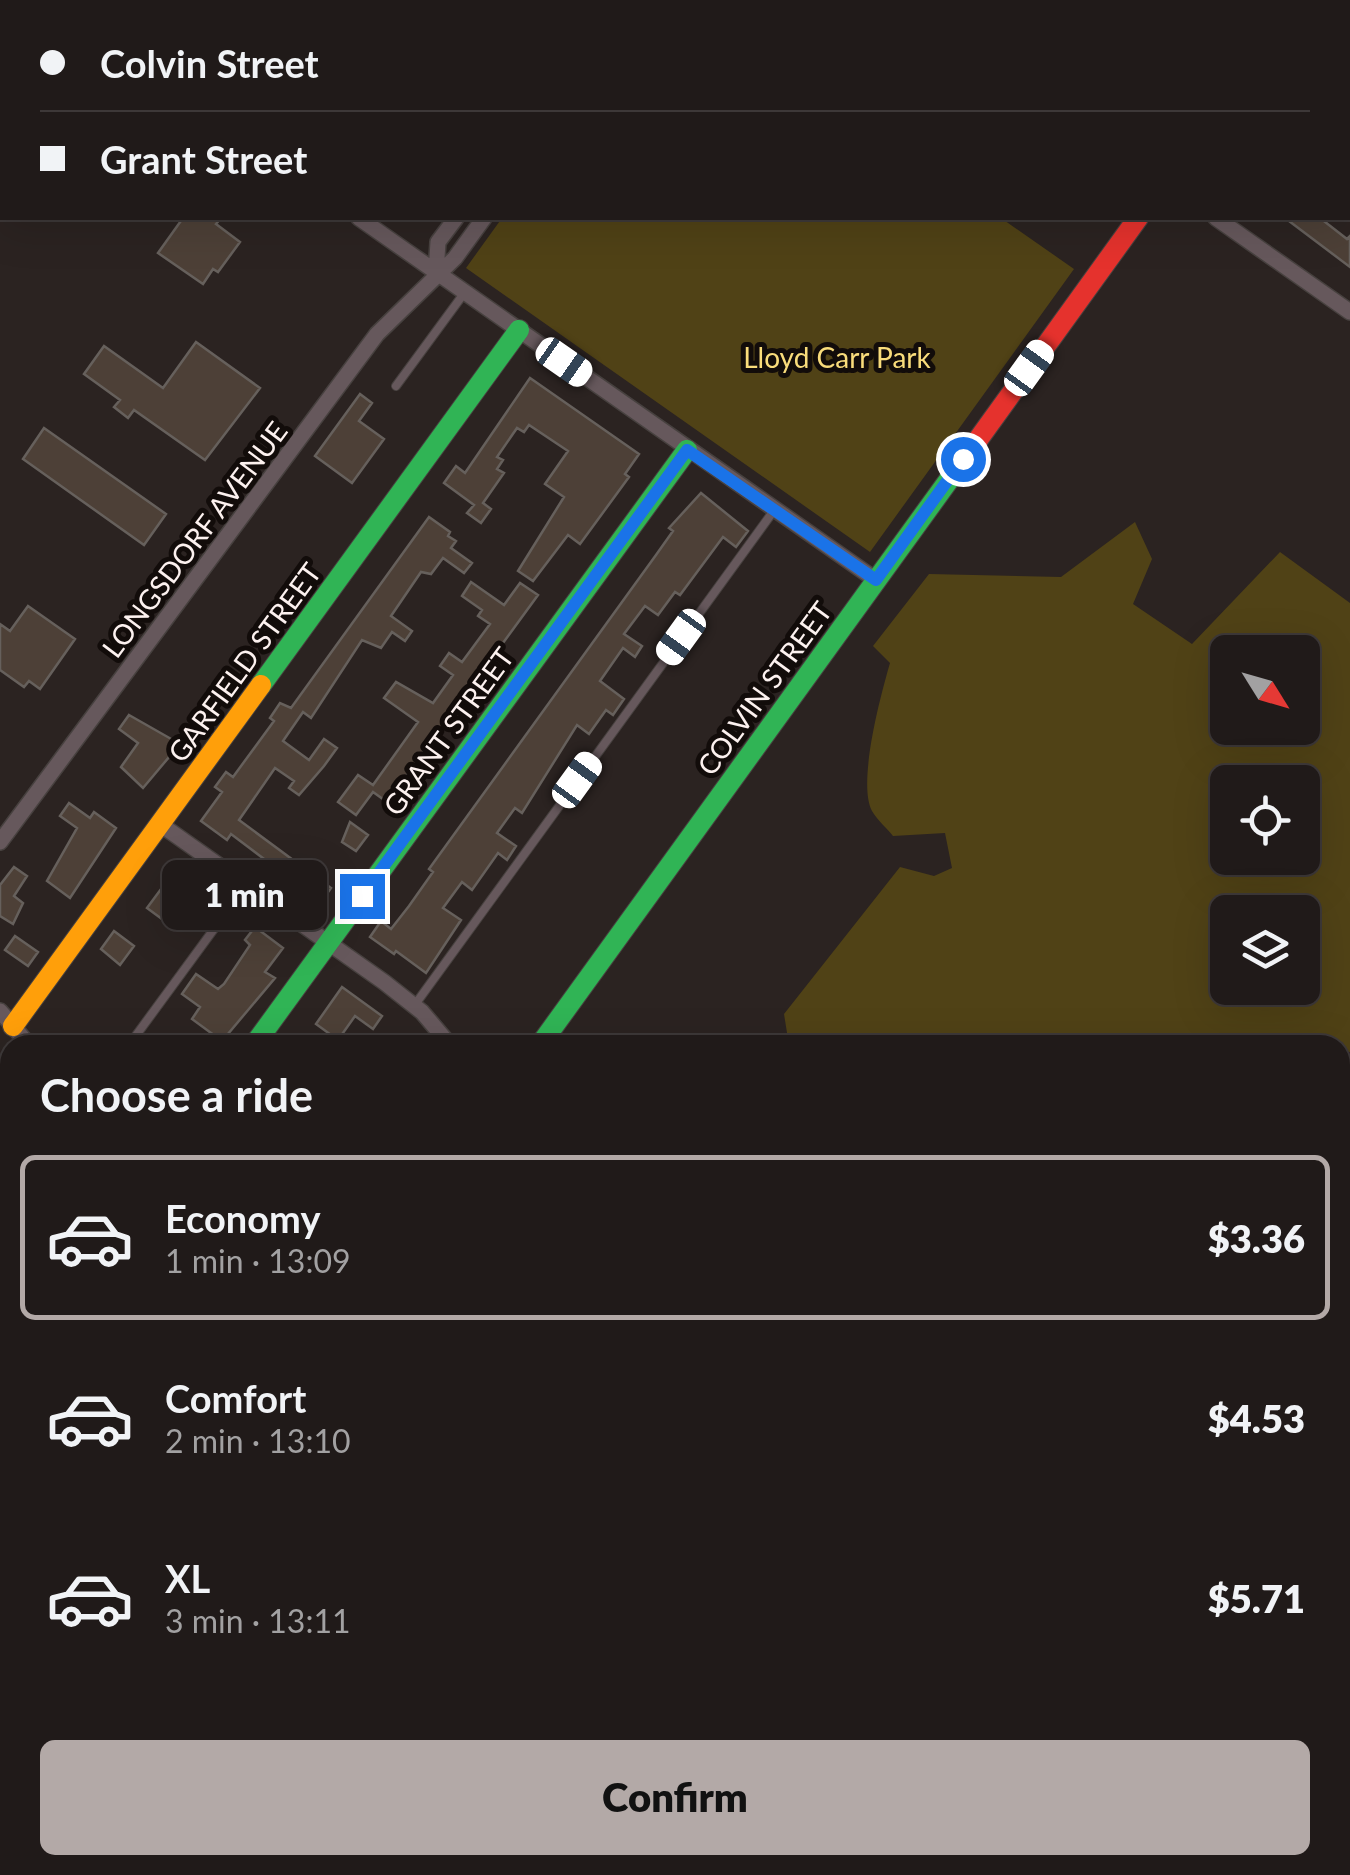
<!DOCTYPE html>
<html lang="en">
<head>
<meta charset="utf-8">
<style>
  :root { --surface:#201a19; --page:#2d2726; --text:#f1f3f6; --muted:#a2a1a2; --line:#3d3838; --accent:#b3a9a7 }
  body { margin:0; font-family:Lato,sans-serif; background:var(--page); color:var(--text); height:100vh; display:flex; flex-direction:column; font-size:38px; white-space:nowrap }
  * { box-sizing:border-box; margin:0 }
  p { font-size:32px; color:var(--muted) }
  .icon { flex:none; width:55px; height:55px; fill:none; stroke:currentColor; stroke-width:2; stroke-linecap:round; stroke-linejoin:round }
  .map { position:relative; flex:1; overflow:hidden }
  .panel { position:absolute; left:0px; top:1035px; width:1350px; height:840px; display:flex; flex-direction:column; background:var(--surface); border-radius:30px 30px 0 0; box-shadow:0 10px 40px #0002,0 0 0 2px var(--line) }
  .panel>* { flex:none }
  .top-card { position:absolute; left:0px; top:0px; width:1350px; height:220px; box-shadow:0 10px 40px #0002,0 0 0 2px var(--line); display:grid; align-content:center; height:220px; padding:0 40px; background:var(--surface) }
  .needle { width:65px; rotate:127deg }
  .controls { position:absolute; left:1210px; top:635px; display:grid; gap:20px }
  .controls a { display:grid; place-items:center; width:110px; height:110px; border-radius:15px; background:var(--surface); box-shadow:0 10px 40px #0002,0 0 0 2px var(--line); font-size:50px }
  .end { position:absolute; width:45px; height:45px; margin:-22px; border:12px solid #1a73e8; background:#fff; box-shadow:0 0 0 5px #fff }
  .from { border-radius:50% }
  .bubble { position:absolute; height:70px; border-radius:15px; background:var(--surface); box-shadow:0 10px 40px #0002,0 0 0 2px var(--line); font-size:32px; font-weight:800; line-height:70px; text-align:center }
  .car { position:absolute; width:30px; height:60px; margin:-30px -15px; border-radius:12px; box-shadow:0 0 8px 2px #0007; background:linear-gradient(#fff 24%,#345 0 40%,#fff 0 76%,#345 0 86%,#fff 0) }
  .top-card b { display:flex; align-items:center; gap:35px; height:95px; font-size:38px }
  .top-card b+b { border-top:2px solid var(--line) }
  .top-card i { width:25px; height:25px; background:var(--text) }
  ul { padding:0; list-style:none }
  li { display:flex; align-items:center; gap:30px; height:165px; margin:0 20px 15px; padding:0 20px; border:5px solid transparent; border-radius:15px }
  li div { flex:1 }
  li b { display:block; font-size:38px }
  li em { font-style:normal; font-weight:800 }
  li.current { border-color:var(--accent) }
  li>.icon { width:90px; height:90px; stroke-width:1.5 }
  h2 { padding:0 40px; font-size:45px; line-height:120px }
  .cta { display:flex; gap:20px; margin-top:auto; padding:20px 40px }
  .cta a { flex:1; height:115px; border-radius:15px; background:var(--accent); color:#111; font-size:40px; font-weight:800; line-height:115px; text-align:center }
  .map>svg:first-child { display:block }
  .green { fill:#504216; fill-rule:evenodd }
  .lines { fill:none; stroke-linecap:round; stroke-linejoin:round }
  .stream { stroke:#240326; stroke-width:5 }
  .building { fill:#4d4037; stroke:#66605c; stroke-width:2.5 }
  .lane-casing { stroke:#47413f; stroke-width:10 }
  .street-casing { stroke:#47413f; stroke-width:18 }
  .fast-casing { stroke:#47413f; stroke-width:22 }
  .slow-casing { stroke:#47413f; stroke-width:22 }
  .jam-casing { stroke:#47413f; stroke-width:22 }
  .lane { stroke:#66585c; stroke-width:8 }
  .street { stroke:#66585c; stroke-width:15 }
  .fast { stroke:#30b455; stroke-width:20 }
  .slow { stroke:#ff9f0a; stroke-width:20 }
  .jam { stroke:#e5322d; stroke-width:20 }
  .rail { stroke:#685e5f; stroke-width:5; stroke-dasharray:15 8; stroke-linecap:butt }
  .route { stroke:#1a73e8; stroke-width:12 }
  .labels { text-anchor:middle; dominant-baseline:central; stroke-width:10; stroke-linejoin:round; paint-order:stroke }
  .park-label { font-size:28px; fill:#f9dc7b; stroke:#120c0a }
  .street-label { font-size:28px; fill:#fcf1ef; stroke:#120c0a }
</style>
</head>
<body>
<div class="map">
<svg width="1350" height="1875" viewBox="0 0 1350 1875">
  <rect width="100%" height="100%" fill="#2b2321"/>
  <!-- green -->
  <path class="green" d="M502,218H1001L1074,269L870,552L466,268Z
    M1135,522L1152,559L1133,604L1192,644L1280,552L1350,603V1875H1225L1211,1865H1340V1045H789L784,1014L900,867L934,876L952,868L945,833L893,836C887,828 877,820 872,811C857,783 881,694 890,663L873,646L929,574L1061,577ZM1302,652V728H1228V652ZM1228,782H1302V858H1228ZM1302,912V988H1228V912Z
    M858,1865H1125L1117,1875H851Z"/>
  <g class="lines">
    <!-- stream -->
    <path class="stream" d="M1340,1069L1350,1055"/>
  </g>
  <!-- building -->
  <path class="building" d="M183,218H221L216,224L240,242L218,272L213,269L203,284L158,253Z
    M1285,218H1320L1347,239L1350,236V267Z
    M196,342L260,388L205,460L134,410L128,418L114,407L120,400L84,374L104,346L163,388Z
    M530,378L639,454L625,474L629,477L580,544L568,535L533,581L518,571L564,497L545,484L568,451L529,425L524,432L517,428L497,457L503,460L497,469L504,473L483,503L491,509L481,523L467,513L474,505L444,483L456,466L465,473Z
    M360,394L372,403L359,421L384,439L352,483L315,456Z
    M44,428L166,514L144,545L23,459Z
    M701,493L748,531L736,547L723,537L680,595L675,592L658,615L645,606L624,634L642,646L635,657L623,648L600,681L624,699L613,715L606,710L589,734L577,725L522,813L515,808L497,833L516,846L507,860L498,853L472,890L462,882L443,908L461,920L426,973L396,951L394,954L370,937L381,921L391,929L409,906L433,872L429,869L656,555L673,531L669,528Z
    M429,517L450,532L448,536L456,541L451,548L472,563L464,573L443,558L431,574L421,572L391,616L412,631L405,641L392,632L381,648L362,640L311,718L303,712L283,741L309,760L324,739L337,748L324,766L299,795L289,788L294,781L275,768L239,820L331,888L321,902L231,834L227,840L201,821L222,792L215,787L226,772L233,777L274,721L270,718L280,703L291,708Z
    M471,582L504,605L520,583L538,595L387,802L373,792L356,815L338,802L358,775L373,785L418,722L384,698L396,682L433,703L453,675L440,666L449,653L462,662L490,624L478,616L482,610L462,596Z
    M28,606L75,639L40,689L29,681L24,687L0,670V624L10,631Z
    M129,715L180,744L143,788L121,767L138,743L119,729Z
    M69,803L90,818L94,812L116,828L70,898L47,881L77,828L60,816Z
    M350,822L368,835L356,851L342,842Z
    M14,867L27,876L14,896L23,903L13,924L0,916V885Z
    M170,877L184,886L175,898L181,902L166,922L147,908Z
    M255,927L283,948L265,972L275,978L222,1041L192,1019L200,1007L182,994L196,974L218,989L224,984L250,945L245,940Z
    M114,931L134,946L120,965L101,949Z
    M15,936L38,952L28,966L5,950Z
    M342,987L382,1016L373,1029L355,1016L338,1040L316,1024Z"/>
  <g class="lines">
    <!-- lane casing -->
    <g class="lane-casing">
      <path id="lane" d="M149,2L151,0
        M243,2L244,0
        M0,73L2,74
        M1348,163L1350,165
        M396,386L465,292
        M414,1006L775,509
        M129,1045L247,884"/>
    </g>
    <!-- street casing -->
    <g class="street-casing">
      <path id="street" d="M53,0L56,2
        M904,0L907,2
        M1330,0L1334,2
        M611,2L613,0
        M640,2L642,0
        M1296,2L1298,0
        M1348,12L1350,14
        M359,218L876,580
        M1216,218L1350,312
        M436,273L438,242L456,218
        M160,824L384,982L422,1012L450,1045
        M0,842L377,334L455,258L484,218
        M0,1011L29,1045
        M711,1865L720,1875"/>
    </g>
    <!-- fast casing -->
    <g class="fast-casing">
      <path id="fast" d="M261,685L519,330
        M254,1045L687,450
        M540,1045L972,448"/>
    </g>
    <!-- slow casing -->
    <g class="slow-casing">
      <path id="slow" d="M13,1026L261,685"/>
    </g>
    <!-- jam casing -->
    <g class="jam-casing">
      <path id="jam" d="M972,448L1138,218"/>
    </g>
    <!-- lane -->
    <use href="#lane" class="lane"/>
    <!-- street -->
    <use href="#street" class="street"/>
    <!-- fast -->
    <use href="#fast" class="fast"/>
    <!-- slow -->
    <use href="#slow" class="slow"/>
    <!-- jam -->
    <use href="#jam" class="jam"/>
    <!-- rail -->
    <path class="rail" d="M0,1144L10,1156
      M0,1238L10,1250
      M0,1323L10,1335
      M0,1396L10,1408
      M0,1496L10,1509
      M308,1865L318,1875
      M389,1865L398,1875
      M451,1865L459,1875
      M522,1865L530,1875
      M602,1865L610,1875"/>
  </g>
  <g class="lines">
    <!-- route -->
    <path class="route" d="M362,896L687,450L876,580L963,459"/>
  </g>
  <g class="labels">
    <!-- park labels -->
    <g class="park-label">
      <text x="837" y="357">Lloyd Carr Park</text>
    </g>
    <!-- street labels -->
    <g class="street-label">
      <text transform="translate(194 539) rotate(-53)">LONGSDORF AVENUE</text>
      <text transform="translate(244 662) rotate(-54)">GARFIELD STREET</text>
      <text transform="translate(764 688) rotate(-54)">COLVIN STREET</text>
      <text transform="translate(448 731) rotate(-54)">GRANT STREET</text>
    </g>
  </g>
</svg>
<div class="controls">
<a><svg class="needle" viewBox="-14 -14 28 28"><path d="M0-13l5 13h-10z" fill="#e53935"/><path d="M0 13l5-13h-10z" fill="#a2a1a2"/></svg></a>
<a><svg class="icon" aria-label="locate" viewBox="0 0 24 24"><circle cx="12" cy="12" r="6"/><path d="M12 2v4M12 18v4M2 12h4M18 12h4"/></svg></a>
<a><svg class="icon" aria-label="layers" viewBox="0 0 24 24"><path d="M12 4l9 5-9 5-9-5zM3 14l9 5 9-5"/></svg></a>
</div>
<i class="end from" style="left:963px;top:459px"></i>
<i class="end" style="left:362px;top:896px"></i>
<div class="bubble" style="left:162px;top:860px;width:165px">1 min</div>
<i class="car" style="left:564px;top:362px;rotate:125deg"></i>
<i class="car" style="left:1029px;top:368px;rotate:36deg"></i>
<i class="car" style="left:681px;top:637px;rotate:216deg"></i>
<i class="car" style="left:577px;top:780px;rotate:36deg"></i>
<div class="top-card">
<b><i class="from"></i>Colvin Street</b>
<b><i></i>Grant Street</b>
</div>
<section class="panel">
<h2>Choose a ride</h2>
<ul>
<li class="current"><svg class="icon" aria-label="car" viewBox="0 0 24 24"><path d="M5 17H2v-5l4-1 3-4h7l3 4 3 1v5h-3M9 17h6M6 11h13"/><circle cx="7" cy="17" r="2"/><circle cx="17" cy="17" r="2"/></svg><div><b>Economy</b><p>1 min · 13:09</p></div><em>$3.36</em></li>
<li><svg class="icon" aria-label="car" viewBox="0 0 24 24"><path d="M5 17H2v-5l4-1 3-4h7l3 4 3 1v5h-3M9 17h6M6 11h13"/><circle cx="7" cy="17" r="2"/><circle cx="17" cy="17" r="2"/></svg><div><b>Comfort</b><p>2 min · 13:10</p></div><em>$4.53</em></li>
<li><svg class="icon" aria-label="car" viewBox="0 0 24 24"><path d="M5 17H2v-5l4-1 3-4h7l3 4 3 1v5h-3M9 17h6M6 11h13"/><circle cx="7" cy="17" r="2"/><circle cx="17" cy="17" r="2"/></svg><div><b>XL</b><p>3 min · 13:11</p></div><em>$5.71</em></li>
</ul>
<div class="cta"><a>Confirm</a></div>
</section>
</div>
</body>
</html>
